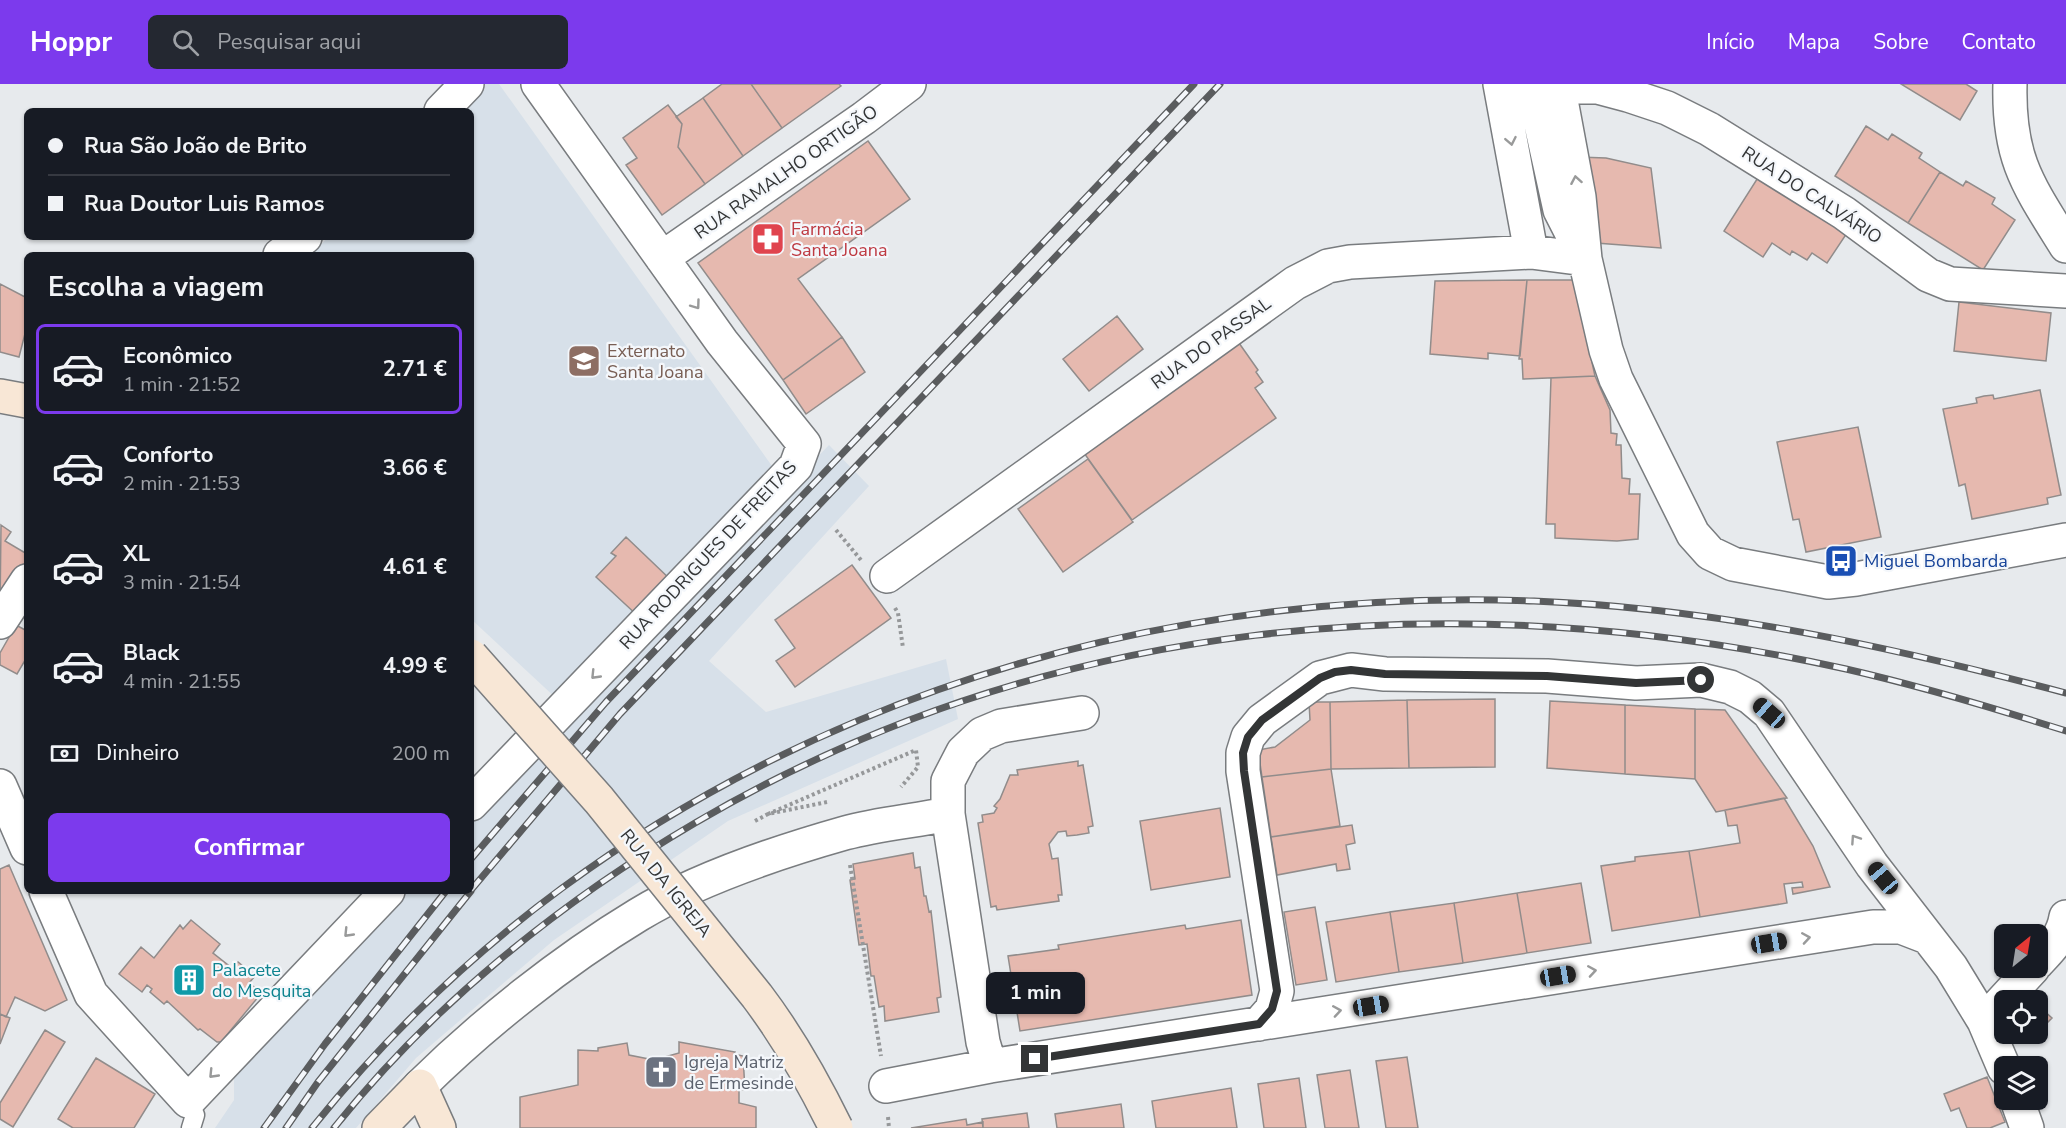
<!DOCTYPE html>
<html lang="pt">
<head>
<meta charset="utf-8">
<style>
  :root { --surface:#171b24; --page:#242831; --text:#f1f3f6; --muted:#9ea1a6; --line:#363941; --accent:#7c3aed }
  body { margin:0; font-family:"Nunito Sans",sans-serif; background:var(--page); color:var(--text); height:100vh; display:flex; flex-direction:column; font-size:22px; white-space:nowrap }
  * { box-sizing:border-box; margin:0 }
  p { font-size:20px; color:var(--muted) }
  .icon { flex:none; width:33px; height:33px; fill:none; stroke:currentColor; stroke-width:2; stroke-linecap:round; stroke-linejoin:round }
  .map { position:relative; flex:1; overflow:hidden }
  .drawer { position:absolute; left:24px; top:168px; width:450px; height:642px; display:flex; flex-direction:column; background:var(--surface); border-radius:9px; box-shadow:0 2px 4px #0004 }
  .drawer>* { flex:none }
  .banner { position:absolute; left:24px; top:24px; width:450px; height:132px; border-radius:9px; box-shadow:0 2px 4px #0004; display:grid; align-content:center; height:132px; padding:0 24px; background:var(--surface) }
  .needle { width:39px; rotate:30deg }
  .tools { position:absolute; left:1994px; top:840px; display:grid; gap:12px }
  .tools a { display:grid; place-items:center; width:54px; height:54px; border-radius:9px; background:var(--surface); box-shadow:0 2px 4px #0004; font-size:30px }
  .end { position:absolute; width:27px; height:27px; margin:-14px; border:8px solid #333536; background:#fff; box-shadow:0 0 0 3px #fff }
  .from { border-radius:50% }
  .bubble { position:absolute; height:42px; border-radius:9px; background:var(--surface); box-shadow:0 2px 4px #0004; font-size:20px; font-weight:700; line-height:42px; text-align:center }
  .car { position:absolute; width:18px; height:36px; margin:-18px -9px; border-radius:8px; box-shadow:0 0 4px 2px #0007; background:linear-gradient(#222 24%,#8ab4d8 0 40%,#222 0 76%,#8ab4d8 0 86%,#222 0) }
  .banner b { display:flex; align-items:center; gap:21px; height:57px; font-size:22px }
  .banner b+b { border-top:2px solid var(--line) }
  .banner i { width:15px; height:15px; background:var(--text) }
  ul { padding:0; list-style:none }
  li { display:flex; align-items:center; gap:18px; height:90px; margin:0 12px 9px; padding:0 12px; border:3px solid transparent; border-radius:9px }
  li div { flex:1 }
  li b { display:block; font-size:22px }
  li em { font-style:normal; font-weight:700 }
  li.current { border-color:var(--accent) }
  li>.icon { width:54px; height:54px; stroke-width:1.5 }
  h2 { padding:0 24px; font-size:27px; line-height:72px }
  .pay { display:flex; align-items:center; gap:15px; height:66px; padding:0 24px; font-size:22px }
  .pay p { margin-inline-start:auto }
  .primary-button { display:flex; gap:12px; margin-top:auto; padding:12px 24px }
  .primary-button a { flex:1; height:69px; border-radius:9px; background:var(--accent); color:#fff; font-size:24px; font-weight:700; line-height:69px; text-align:center }
  header { display:flex; align-items:center; gap:36px; box-sizing:border-box; height:84px; padding:0 30px; background:var(--accent); color:#fff }
  header strong { font-size:28px }
  nav { display:flex; gap:33px; margin-inline-start:auto; font-size:21px }
  .search { width:420px; height:54px; background:var(--page); display:flex; align-items:center; gap:15px; box-sizing:border-box; padding:0 21px; border-radius:9px; color:var(--muted); font-size:22px }
  .map>svg:first-child { display:block }
  .built { fill:#d7e0e9 }
  .building { fill:#e6b9af; stroke:#918c8b; stroke-width:1.5 }
  .lines { fill:none; stroke-linecap:round; stroke-linejoin:round }
  .service-casing { stroke:#797c7f; stroke-width:21 }
  .minor-casing { stroke:#797c7f; stroke-width:36 }
  .secondary-casing { stroke:#797c7f; stroke-width:36 }
  .path { stroke:#96989a; stroke-width:4; stroke-dasharray:3 3; stroke-linecap:butt }
  .service { stroke:#fff; stroke-width:18 }
  .minor { stroke:#fff; stroke-width:33 }
  .secondary { stroke:#f8e7d6; stroke-width:33 }
  .rail-casing { stroke:#5a5c5e; stroke-width:7 }
  .rail { stroke:#f4f7fb; stroke-width:4.5; stroke-dasharray:14; stroke-linecap:butt }
  .secondary-bridge-casing { stroke:#797c7f; stroke-width:36; stroke-linecap:butt }
  .secondary-bridge { stroke:#f8e7d6; stroke-width:33 }
  .oneway { stroke:#999a9a }
  .route { stroke:#333536; stroke-width:8 }
  .labels { text-anchor:middle; dominant-baseline:central; stroke-width:4.5; stroke-linejoin:round; paint-order:stroke }
  .street-label { font-size:18px; fill:#333536; stroke:#f4f7fb }
  .health-label { font-size:18px; fill:#be3a42; stroke:#f4f7fb; text-anchor:start }
  .education-label { font-size:18px; fill:#785e54; stroke:#f4f7fb; text-anchor:start }
  .transit-label { font-size:18px; fill:#164399; stroke:#f4f7fb; text-anchor:start }
  .culture-label { font-size:18px; fill:#0d838f; stroke:#f4f7fb; text-anchor:start }
  .worship-label { font-size:18px; fill:#5b616d; stroke:#f4f7fb; text-anchor:start }
</style>
</head>
<body>
<header>
<strong>Hoppr</strong>
<div class="search"><svg class="icon" aria-label="search" viewBox="0 0 24 24"><circle cx="10" cy="10" r="6"/><path d="M15 15l6 6"/></svg>Pesquisar aqui</div>
<nav><a>Início</a><a>Mapa</a><a>Sobre</a><a>Contato</a></nav>
</header>
<div class="map">
<svg width="2066" height="1044" viewBox="0 0 2066 1044">
  <rect width="100%" height="100%" fill="#e7eaed"/>
  <!-- built -->
  <path class="built" d="M478,0H499L772,382L558,616L471,535V171H309L329,153H471V27H453Z
    M829,361L869,402L709,577L766,628L946,575L958,635L728,737L554,856L416,974L356,1044H215L234,1016V981L401,807H471V734Z"/>
  <!-- building -->
  <path class="building" d="M722,0H751L782,44L743,72L703,14Z
    M751,0H839L841,2L782,44Z
    M1901,0H1966L1977,7L1960,36Z
    M703,14L743,72L705,100L678,63L682,40L676,33Z
    M668,21L682,40L678,63L705,100L662,131L626,81L637,74L623,54Z
    M1866,42L1888,56L1892,50L1922,69L1919,74L1940,88L1908,139L1835,92Z
    M868,57L910,115L798,195L842,253L783,296L698,179Z
    M1578,73L1606,74L1651,84L1661,164L1596,159Z
    M1940,88L1963,102L1966,97L1995,114L1992,120L2015,136L1983,186L1908,139Z
    M1759,92L1847,149L1827,179L1812,169L1807,176L1792,167L1790,171L1772,159L1763,173L1724,147Z
    M1527,196H1574L1595,292L1523,295L1522,275H1519Z
    M1527,196L1520,272L1488,269V275L1430,270L1435,197Z
    M0,200L27,214V242L19,273L0,268Z
    M1959,218L2051,229L2046,277L1954,267Z
    M1117,232L1143,265L1089,307L1063,275Z
    M842,253L865,288L806,330L783,296Z
    M1239,259L1258,286L1256,288L1263,298L1255,304L1276,334L1132,436L1084,369Z
    M1595,292L1610,326L1611,349L1617,350L1616,361H1621L1622,394L1630,395L1629,410H1640L1638,455L1617,457L1555,454V440H1546L1551,294Z
    M2040,306L2061,411L2047,414L2048,420L1972,435L1965,400L1959,402L1943,325L1977,319L1976,314L1984,312L1993,311L1994,315Z
    M1858,343L1881,453L1806,468L1799,435L1793,436L1777,358Z
    M1088,375L1133,438L1063,488L1018,425Z
    M1,441L11,448L5,457L27,470V484L0,526Z
    M626,453L673,498L639,533L596,493L616,472L611,469Z
    M852,481L891,534L795,603L776,577L795,564L775,536Z
    M16,541L27,547V573L17,590L0,581V569Z
    M1495,615V683L1409,684L1407,616Z
    M1407,616L1409,684L1331,685L1330,618Z
    M1550,617L1625,621V690L1547,684Z
    M1309,618H1330L1331,685L1262,693L1258,666L1275,663L1310,636Z
    M1625,621L1695,625V695L1625,690Z
    M1695,625L1725,626L1787,714L1716,728L1695,695Z
    M1078,677V682L1083,681L1093,742L1088,743L1089,749L1077,751L1067,752L1066,747L1058,748L1049,760L1052,775L1058,774L1062,811H1058L1059,817L997,826L996,822L991,823L978,739L983,738L982,731L994,729L997,724L994,722L1000,715L1010,691H1018L1017,686Z
    M1331,685L1340,742L1271,753L1262,693Z
    M1784,714L1813,762L1830,803L1793,810L1792,804L1803,803L1802,798L1784,800L1787,819L1700,833L1689,767L1740,759L1737,741L1728,742L1725,726Z
    M1220,724L1230,793L1151,806L1140,737Z
    M1352,741L1355,759L1346,761L1350,785L1337,787L1336,780L1277,791L1271,753Z
    M1689,767L1700,833L1612,847L1601,782L1635,777V773Z
    M913,769L915,784L920,783L924,812H926L929,828L931,827L941,913L937,914L939,928L885,937L884,922L879,923L874,892H871L867,860L859,861L850,796L855,795L853,780Z
    M9,781L67,916L45,927L15,913L6,933L0,930V785Z
    M1581,799L1591,859L1527,869L1517,809Z
    M1517,809L1527,869L1463,879L1454,819Z
    M1454,819L1463,879L1399,888L1390,828Z
    M1315,823L1327,896L1296,901L1284,828Z
    M1390,828L1399,888L1336,898L1326,838Z
    M191,836L220,860L213,869L232,884L238,878L255,892L249,899L258,906L259,912L221,958H217L200,945L198,946L167,917L164,920L150,908L152,905L147,901L142,908L119,890L141,863L154,874L180,841L183,845Z
    M1241,836L1252,911L1020,947L1008,872L1059,865L1058,861L1185,841L1186,845Z
    M2040,923L2052,934L2040,946L2037,943V926Z
    M0,930L10,934L0,960Z
    M45,946L65,958L13,1043L0,1035V1019Z
    M679,958L735,968L734,970L743,972L745,1006L739,1005V1019L756,1023V1044H520V1013L578,1001V966L598,967V964L627,959L629,971L654,976L679,969Z
    M1407,973L1418,1044H1386L1376,977Z
    M96,974L155,1010L134,1044H73L58,1035Z
    M1350,986L1359,1044H1325L1317,991Z
    M1987,993L2005,1038L1990,1044H1967L1959,1024L1951,1027L1944,1010Z
    M1299,994L1306,1044H1264L1258,1000Z
    M1231,1004L1237,1044H1156L1152,1017Z
    M1121,1020L1124,1044H1057L1055,1030Z
    M1027,1029L1029,1044H983L982,1035Z
    M966,1035L967,1041L983,1038V1044H911Z"/>
  <g class="lines">
    <!-- service casing -->
    <g class="service-casing">
      <path id="service" d="M188,1017L195,1031L191,1044"/>
    </g>
    <!-- minor casing -->
    <g class="minor-casing">
      <path id="minor" d="M1500,0L1531,168
        M1532,0L1560,126L1585,175L1606,266L1616,295L1693,450L1710,469L1733,480L1828,498L1856,495L2066,456
        M2010,0C2008,75 2028,101 2066,162
        M1559,2L1598,3L1628,11L1667,24L1709,45L1844,129L1928,191L1950,200L2066,207
        M441,27L467,0
        M280,171L305,153
        M662,174L864,34L909,0
        M887,492L1295,199L1328,182L1350,178L1531,168L1585,175L1579,113L1558,0
        M0,538L27,497
        M0,702L27,764
        M471,720L796,382L804,360L722,258L538,0
        M46,807L91,910L188,1017L388,807
        M2037,879C2050,865 2063,853 2066,833
        M1984,937L2033,884
        M1259,940L1272,925L1277,907L1243,687V669L1248,653L1262,636L1320,594L1351,586L1385,590L1547,592L1636,599L1701,596L1730,603L1750,613L1769,629L1872,781L1951,883L1984,937L2004,984
        M990,982L983,958L948,730V697L963,668L982,650L1001,642L1082,629
        M420,1002C483,940 562,877 638,831C697,795 778,768 845,749C878,740 914,737 948,730
        M886,1002L990,982L1873,843H1901L1927,853
        M2017,1016L2027,1044"/>
    </g>
    <!-- secondary casing -->
    <g class="secondary-casing">
      <path id="secondary" d="M0,312L27,317
        M379,1044L420,1002L439,1044"/>
    </g>
    <!-- path -->
    <path class="path" d="M836,446L861,476
      M895,524L898,529L903,564
      M827,718L768,730L916,666L918,683L901,703
      M755,737L768,730
      M850,781L881,972
      M888,1033L889,1044"/>
    <!-- service -->
    <use href="#service" class="service"/>
    <!-- minor -->
    <use href="#minor" class="minor"/>
    <!-- secondary -->
    <use href="#secondary" class="secondary"/>
    <!-- rail casing -->
    <g class="rail-casing">
      <path id="rail" d="M471,775L606,618L1194,0
        M471,806L620,630L1220,0
        M264,1044L325,960L446,807
        M286,1044L318,998L471,807
        M312,1044C606,677 1070,499 1534,517C1715,524 1892,563 2066,609
        M334,1044C432,921 560,818 695,739C1048,532 1451,497 1846,585C1920,602 1994,624 2066,647"/>
    </g>
    <!-- rail -->
    <use href="#rail" class="rail"/>
    <!-- secondary-bridge casing -->
    <g class="secondary-bridge-casing">
      <path id="secondary-bridge" d="M471,572L599,716L757,912C788,953 813,997 836,1044"/>
    </g>
    <!-- secondary-bridge -->
    <use href="#secondary-bridge" class="secondary-bridge"/>
  </g>
  <!-- one-way arrows -->
  <defs><path id="oneway-chevron" d="M-2-3.5L2.5 0L-2 3.5" fill="none" stroke-width="1.6" stroke-linecap="round" stroke-linejoin="round" transform="scale(1.5)"/></defs>
  <g class="oneway">
    <use href="#oneway-chevron" transform="translate(1511 57) rotate(79)"/>
    <use href="#oneway-chevron" transform="translate(1576 96) rotate(-100)"/>
    <use href="#oneway-chevron" transform="translate(696 221) rotate(54)"/>
    <use href="#oneway-chevron" transform="translate(595 591) rotate(134)"/>
    <use href="#oneway-chevron" transform="translate(1855 755) rotate(-124)"/>
    <use href="#oneway-chevron" transform="translate(348 849) rotate(134)"/>
    <use href="#oneway-chevron" transform="translate(1806 854) rotate(-9)"/>
    <use href="#oneway-chevron" transform="translate(1592 887) rotate(-9)"/>
    <use href="#oneway-chevron" transform="translate(1337 927) rotate(-9)"/>
    <use href="#oneway-chevron" transform="translate(213 990) rotate(134)"/>
  </g>
  <g class="lines">
    <!-- route -->
    <path class="route" d="M1035,975L1259,940L1272,925L1277,907L1244,687L1243,669L1248,653L1262,636L1320,594L1335,588L1351,586L1385,590L1547,592L1636,599L1701,596"/>
  </g>
  <!-- icons -->
  <defs>
    <g id="pharmacy-square" transform="scale(1.725)"><rect x="-9" y="-9" width="18" height="18" rx="4" fill="#e0444e" stroke="#f4f7fb"/><path d="M-2-6h4v4h4v4h-4v4h-4v-4h-4v-4h4Z" fill="#fff"/></g>
    <g id="school-square" transform="scale(1.725)"><rect x="-9" y="-9" width="18" height="18" rx="4" fill="#8d6e63" stroke="#f4f7fb"/><path d="M0-5L7-2L0 1L-7-2ZM-4 1L0 2.5L4 1V4Q0 6-4 4Z" fill="#fff"/></g>
    <g id="bus-square" transform="scale(1.725)"><rect x="-9" y="-9" width="18" height="18" rx="4" fill="#1a4fb4" stroke="#f4f7fb"/><path d="M-5-6H5V4H4V6H2V4H-2V6H-4V4H-5ZM-3.5-4V0h7V-4ZM-3.5 1.2v1.5H-2V1.2ZM2 1.2v1.5H3.5V1.2Z" fill="#fff"/></g>
    <g id="building-square" transform="scale(1.725)"><rect x="-9" y="-9" width="18" height="18" rx="4" fill="#0f9aa8" stroke="#f4f7fb"/><path d="M-4-6H4V6H1V3H-1V6H-4ZM-2.5-4.3h1.7v1.8h-1.7ZM.8-4.3h1.7v1.8H.8ZM-2.5-1h1.7V.8h-1.7ZM.8-1h1.7V.8H.8Z" fill="#fff"/></g>
    <g id="church-square" transform="scale(1.725)"><rect x="-9" y="-9" width="18" height="18" rx="4" fill="#6b7280" stroke="#f4f7fb"/><path d="M-1.2-6h2.4v3.5h3.3v2.4h-3.3V6h-2.4V-.1h-3.3v-2.4h3.3Z" fill="#fff"/></g>
  </defs>
  <g fill-rule="evenodd">
    <use href="#pharmacy-square" x="768" y="155"/>
    <use href="#school-square" x="584" y="277"/>
    <use href="#bus-square" x="1841" y="477"/>
    <use href="#building-square" x="189" y="896"/>
    <use href="#church-square" x="661" y="988"/>
  </g>
  <g class="labels">
    <!-- street labels -->
    <g class="street-label">
      <text transform="translate(786 88) rotate(-35)">RUA RAMALHO ORTIGÃO</text>
      <text transform="translate(1812 111) rotate(33)">RUA DO CALVÁRIO</text>
      <text transform="translate(1211 259) rotate(-36)">RUA DO PASSAL</text>
      <text transform="translate(708 471) rotate(-47)">RUA RODRIGUES DE FREITAS</text>
      <text transform="translate(666 799) rotate(51)">RUA DA IGREJA</text>
    </g>
    <!-- health labels -->
    <g class="health-label">
      <text x="791" y="145">Farmácia<tspan x="791" dy="21">Santa Joana</tspan></text>
    </g>
    <!-- education labels -->
    <g class="education-label">
      <text x="607" y="267">Externato<tspan x="607" dy="21">Santa Joana</tspan></text>
    </g>
    <!-- transit labels -->
    <g class="transit-label">
      <text x="1864" y="477">Miguel Bombarda</text>
    </g>
    <!-- culture labels -->
    <g class="culture-label">
      <text x="212" y="886">Palacete<tspan x="212" dy="21">do Mesquita</tspan></text>
    </g>
    <!-- worship labels -->
    <g class="worship-label">
      <text x="684" y="978">Igreja Matriz<tspan x="684" dy="21">de Ermesinde</tspan></text>
    </g>
  </g>
</svg>
<div class="tools">
<a><svg class="needle" viewBox="-14 -14 28 28"><path d="M0-13l5 13h-10z" fill="#e53935"/><path d="M0 13l5-13h-10z" fill="#9ea1a6"/></svg></a>
<a><svg class="icon" aria-label="locate" viewBox="0 0 24 24"><circle cx="12" cy="12" r="6"/><path d="M12 2v4M12 18v4M2 12h4M18 12h4"/></svg></a>
<a><svg class="icon" aria-label="layers" viewBox="0 0 24 24"><path d="M12 4l9 5-9 5-9-5zM3 14l9 5 9-5"/></svg></a>
</div>
<i class="end from" style="left:1701px;top:596px"></i>
<i class="end" style="left:1035px;top:975px"></i>
<div class="bubble" style="left:986px;top:888px;width:99px">1 min</div>
<i class="car" style="left:1769px;top:629px;rotate:311deg"></i>
<i class="car" style="left:1883px;top:794px;rotate:320deg"></i>
<i class="car" style="left:1769px;top:859px;rotate:81deg"></i>
<i class="car" style="left:1558px;top:892px;rotate:81deg"></i>
<i class="car" style="left:1371px;top:922px;rotate:81deg"></i>
<div class="banner">
<b><i class="from"></i>Rua São João de Brito</b>
<b><i></i>Rua Doutor Luis Ramos</b>
</div>
<section class="drawer">
<h2>Escolha a viagem</h2>
<ul>
<li class="current"><svg class="icon" aria-label="car" viewBox="0 0 24 24"><path d="M5 17H2v-5l4-1 3-4h7l3 4 3 1v5h-3M9 17h6M6 11h13"/><circle cx="7" cy="17" r="2"/><circle cx="17" cy="17" r="2"/></svg><div><b>Econômico</b><p>1 min · 21:52</p></div><em>2.71 €</em></li>
<li><svg class="icon" aria-label="car" viewBox="0 0 24 24"><path d="M5 17H2v-5l4-1 3-4h7l3 4 3 1v5h-3M9 17h6M6 11h13"/><circle cx="7" cy="17" r="2"/><circle cx="17" cy="17" r="2"/></svg><div><b>Conforto</b><p>2 min · 21:53</p></div><em>3.66 €</em></li>
<li><svg class="icon" aria-label="car" viewBox="0 0 24 24"><path d="M5 17H2v-5l4-1 3-4h7l3 4 3 1v5h-3M9 17h6M6 11h13"/><circle cx="7" cy="17" r="2"/><circle cx="17" cy="17" r="2"/></svg><div><b>XL</b><p>3 min · 21:54</p></div><em>4.61 €</em></li>
<li><svg class="icon" aria-label="car" viewBox="0 0 24 24"><path d="M5 17H2v-5l4-1 3-4h7l3 4 3 1v5h-3M9 17h6M6 11h13"/><circle cx="7" cy="17" r="2"/><circle cx="17" cy="17" r="2"/></svg><div><b>Black</b><p>4 min · 21:55</p></div><em>4.99 €</em></li>
</ul>
<div class="pay"><svg class="icon" aria-label="cash" viewBox="0 0 24 24"><path d="M3 7h18v10H3z"/><circle cx="12" cy="12" r="2"/></svg>Dinheiro<p>200 m</p></div>
<div class="primary-button"><a>Confirmar</a></div>
</section>
</div>
</body>
</html>
